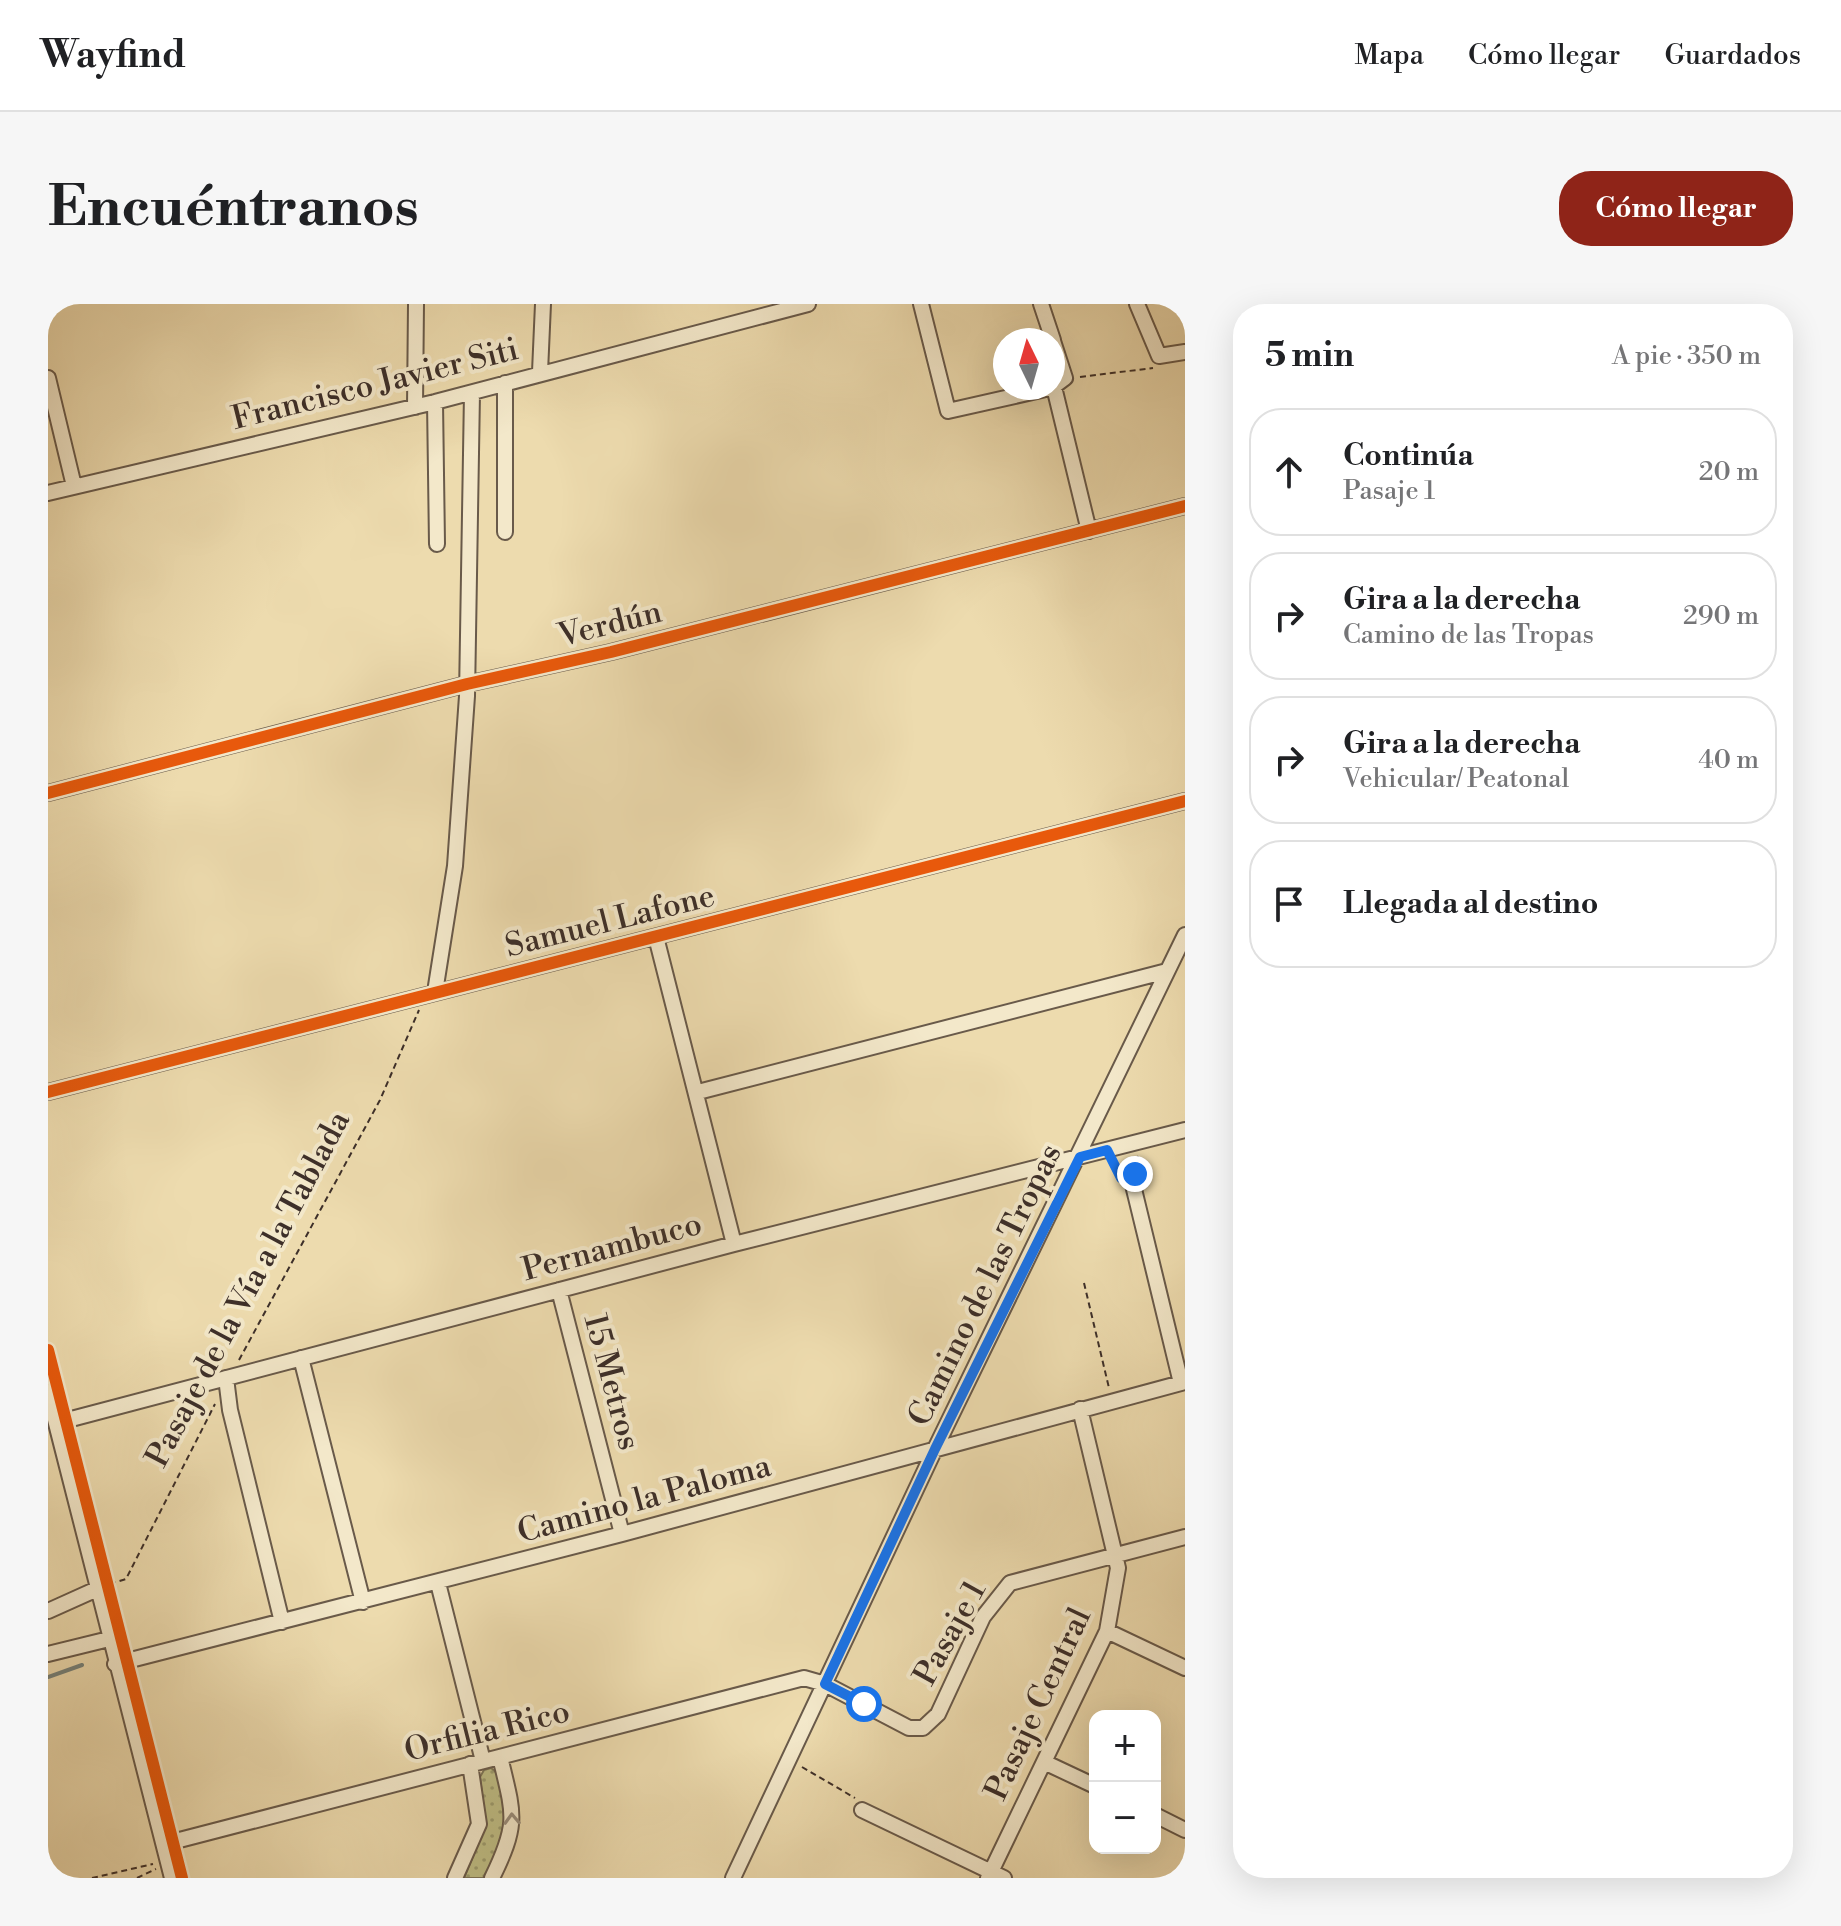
<!DOCTYPE html>
<html lang="es">
<meta charset="utf-8">
<style>
body{margin:0;font-family:"Libre Bodoni",serif;background:#f6f6f6;color:#202124}
.controls{position:absolute;right:24px;bottom:24px;display:grid;overflow:hidden;border-radius:16px;box-shadow:0 8px 32px #0002}
.controls button{width:72px;height:72px;display:grid;place-items:center;padding:0;border:0;border-bottom:2px solid #e0e0e0;background:#fff;color:#202124;font:40px sans-serif}
.compass{position:absolute;left:945px;top:24px;width:72px;height:72px;border-radius:50%;background:#fff;box-shadow:0 8px 32px #0002;rotate:355deg}
.stop{position:absolute;width:24px;height:24px;margin:-18px;border:6px solid #1a73e8;border-radius:50%;background:#fff}
.stop.end{background:#1a73e8;border-color:#fff;box-shadow:0 2px 8px #0008}
.list{margin:0;padding:0;list-style:none}
h2{display:flex;justify-content:space-between;align-items:center;height:104px;margin:0;padding:0 32px;font-size:34px}
h2 small{font-size:26px;font-weight:400;color:#757577}
.list li{display:grid;grid-template-columns:52px 1fr auto;gap:24px;align-items:center;box-sizing:border-box;height:128px;margin:0 16px 16px;padding:0 16px;border:2px solid #e0e0e0;border-radius:32px}
.list b{display:block;font-size:30px;white-space:nowrap}
.list p{margin:0;font-size:26px;white-space:nowrap;color:#757577}
.list em{font-size:26px;font-style:normal;color:#757577}
.icon{flex:none;width:44px;height:44px;fill:none;stroke:currentColor;stroke-width:2;stroke-linecap:round;stroke-linejoin:round}
.map{position:relative;flex:none;width:1137px;height:1574px;overflow:hidden;border-radius:32px}
header{display:flex;align-items:center;gap:48px;box-sizing:border-box;height:112px;padding:0 40px;background:#fff;border-bottom:2px solid #e0e0e0}
header strong{font-size:38px}
nav{display:flex;gap:44px;margin-inline-start:auto;font-size:28px}
.intro{display:flex;align-items:center;justify-content:space-between;box-sizing:border-box;height:192px;padding:0 48px}
h1{margin:0;font-size:56px}
.button{padding:20px 36px;border-radius:32px;background:#8f2418;color:#fff;font-size:28px;font-weight:700}
main{display:flex;gap:48px;padding:0 48px}
aside{flex:1;background:#fff;border-radius:32px;box-shadow:0 8px 32px #0002}
.map>svg:first-child{display:block}
</style>
<header>
<strong>Wayfind</strong>
<nav><a>Mapa</a><a>Cómo llegar</a><a>Guardados</a></nav>
</header>
<div class="intro"><h1>Encuéntranos</h1><a class="button">Cómo llegar</a></div>
<main>
<div class="map">
<svg width="1137" height="1574" viewBox="0 0 1137 1574">
<defs>
<pattern id="grass-dots" width="8" height="8" patternUnits="userSpaceOnUse" patternTransform="scale(2)"><rect width="8" height="8" fill="#bfbe85"/><path d="M2 2h.1M6 6h.1" fill="none" stroke="#9c9b6d" stroke-width="1.8" stroke-linecap="round"/></pattern>
</defs>
<rect width="100%" height="100%" fill="#eddbae"/>
<filter id="stains"><feTurbulence type="fractalNoise" baseFrequency=".0025" numOctaves="4"/><feColorMatrix values="0 0 0 0 .2 0 0 0 0 .09 0 0 0 0 .02 0 0 0 .5 -.17"/></filter>
<radialGradient id="worn" r=".72"><stop offset=".6" stop-color="#630" stop-opacity="0"/><stop offset="1" stop-color="#630" stop-opacity=".3"/></radialGradient>
<!-- grass -->
<path fill="url(#grass-dots)" stroke="#7e7657" stroke-width="2" d="M443,1464C452,1470 452,1477 454,1487C461,1525 453,1540 436,1574H416L438,1521L432,1473L436,1466Z"/>
<g fill="none" stroke-linecap="round" stroke-linejoin="round">
<!-- stream -->
<path stroke="#75827b" stroke-width="4" d="M0,1373L34,1361"/>
<defs>
<path id="minor" d="M873,0L900,107L1002,84
M993,0L1005,36
M1089,0L1111,52L1137,48
M1005,37L1017,74L1005,83
M492,68L495,0
M0,74L26,182
M457,79V228
M1006,83L1041,227
M387,98L389,240
M367,103L368,0
M0,189L387,98L760,0
M0,489L419,380L563,348L1137,202
M608,633L686,940
M387,688L407,562L419,392L424,89
M0,788L1137,497
M650,788L1119,667
M1084,877L1133,1079
M511,986L574,1230
M253,1054L315,1298
M178,1074L182,1106L234,1318
M0,1088L124,1574
M8,1119L686,940L1137,826
M390,1279L435,1457
M0,1307L49,1285
M1059,1327L1137,1364
M0,1350L61,1335
M67,1360L574,1230L1137,1078
M996,1458L1047,1482
M814,1506L956,1574
M1107,1511L1137,1526
M116,1540L756,1374L777,1380L861,1424H875L890,1410L935,1313L962,1279L1137,1233
M407,1574L431,1520L422,1460
M444,1574C471,1519 466,1511 452,1453
M685,1574L887,1145L1137,631
M940,1574L1059,1327L1070,1264L1032,1105"/>
</defs>
<!-- minor casing -->
<use href="#minor" stroke="#695a4a" stroke-width="18"/>
<!-- path -->
<path stroke="#3d2f29" stroke-width="2" stroke-dasharray="6 4" stroke-linecap="butt" d="M1032,73L1105,64
M1063,859L1070,870
M1088,864L1090,852
M1036,979L1061,1084
M191,1056L332,796L371,706
M62,1280L78,1275L167,1100
M754,1463L807,1494
M44,1574L105,1560
M89,1574L108,1565"/>
<!-- minor -->
<use href="#minor" stroke="#f3e8ca" stroke-width="14"/>
<defs>
<path id="cycleway" d="M0,489L419,380L563,348L1137,202
M0,788L1137,497
M0,1046L134,1574"/>
</defs>
<!-- cycleway casing -->
<use href="#cycleway" stroke="#f3e8ca" stroke-width="17"/>
<!-- cycleway -->
<use href="#cycleway" stroke="#e8590c" stroke-width="12"/>
</g>
<!-- one-way arrows -->
<defs><path id="oneway-chevron" d="M-2-3.5L2.5 0L-2 3.5" fill="none" stroke-width="1.6" stroke-linecap="round" stroke-linejoin="round" transform="scale(2)"/></defs>
<use stroke="#988c7a" href="#oneway-chevron" transform="translate(464 1515) rotate(-92)"/>
<g fill="none" stroke-linecap="round" stroke-linejoin="round">
<!-- route -->
<path stroke="#1a73e8" stroke-width="10" d="M816,1400L777,1380L887,1145L1032,853L1059,846L1073,874L1084,877L1087,870"/>
</g>
<g text-anchor="middle" dominant-baseline="central" stroke-width="8" stroke-linejoin="round" paint-order="stroke">
<!-- street labels -->
<g font-size="32" fill="#3d2f29" stroke="#f3e8ca">
<text transform="translate(327 80) rotate(-14)">Francisco Javier Siti</text>
<text transform="translate(562 320) rotate(-14)">Verdún</text>
<text transform="translate(562 617) rotate(-14)">Samuel Lafone</text>
<text transform="translate(564 943) rotate(-15)">Pernambuco</text>
<text transform="translate(937 981) rotate(-64)">Camino de las Tropas</text>
<text transform="translate(200 985) rotate(-62)">Pasaje de la Vía a la Tablada</text>
<text transform="translate(564 1078) rotate(75)">15 Metros</text>
<text transform="translate(596 1195) rotate(-15)">Camino la Paloma</text>
<text transform="translate(902 1329) rotate(-61)">Pasaje 1</text>
<text transform="translate(990 1400) rotate(-65)">Pasaje Central</text>
<text transform="translate(439 1427) rotate(-14)">Orfilia Rico</text>
</g>
</g>
<rect width="100%" height="100%" filter="url(#stains)"/>
<rect width="100%" height="100%" fill="url(#worn)"/>
</svg>
<div class="controls">
<button>+</button>
<button>−</button>
</div>
<svg class="compass" viewBox="-18 -18 36 36"><path d="M0-13l5 13h-10z" fill="#e53935"/><path d="M0 13l5-13h-10z" fill="#757577"/></svg>
<div class="stop" style="left:816px;top:1400px"></div>
<div class="stop end" style="left:1087px;top:870px"></div>
</div>
<aside>
<h2>5 min<small>A pie · 350 m</small></h2>
<ul class="list">
<li><svg class="icon" aria-label="ahead" viewBox="0 0 24 24"><path d="M12 20V5M6 11l6-6 6 6"/></svg><div><b>Continúa</b><p>Pasaje 1</p></div><em>20 m</em></li>
<li><svg class="icon" aria-label="right" viewBox="0 0 24 24"><path d="M7 20v-9h11M14 6l5 5-5 5"/></svg><div><b>Gira a la derecha</b><p>Camino de las Tropas</p></div><em>290 m</em></li>
<li><svg class="icon" aria-label="right" viewBox="0 0 24 24"><path d="M7 20v-9h11M14 6l5 5-5 5"/></svg><div><b>Gira a la derecha</b><p>Vehicular/ Peatonal</p></div><em>40 m</em></li>
<li><svg class="icon" aria-label="arrive" viewBox="0 0 24 24"><path d="M6 21V4h12l-3 4 3 4H6"/></svg><div><b>Llegada al destino</b></div></li>
</ul>
</aside>
</main>
